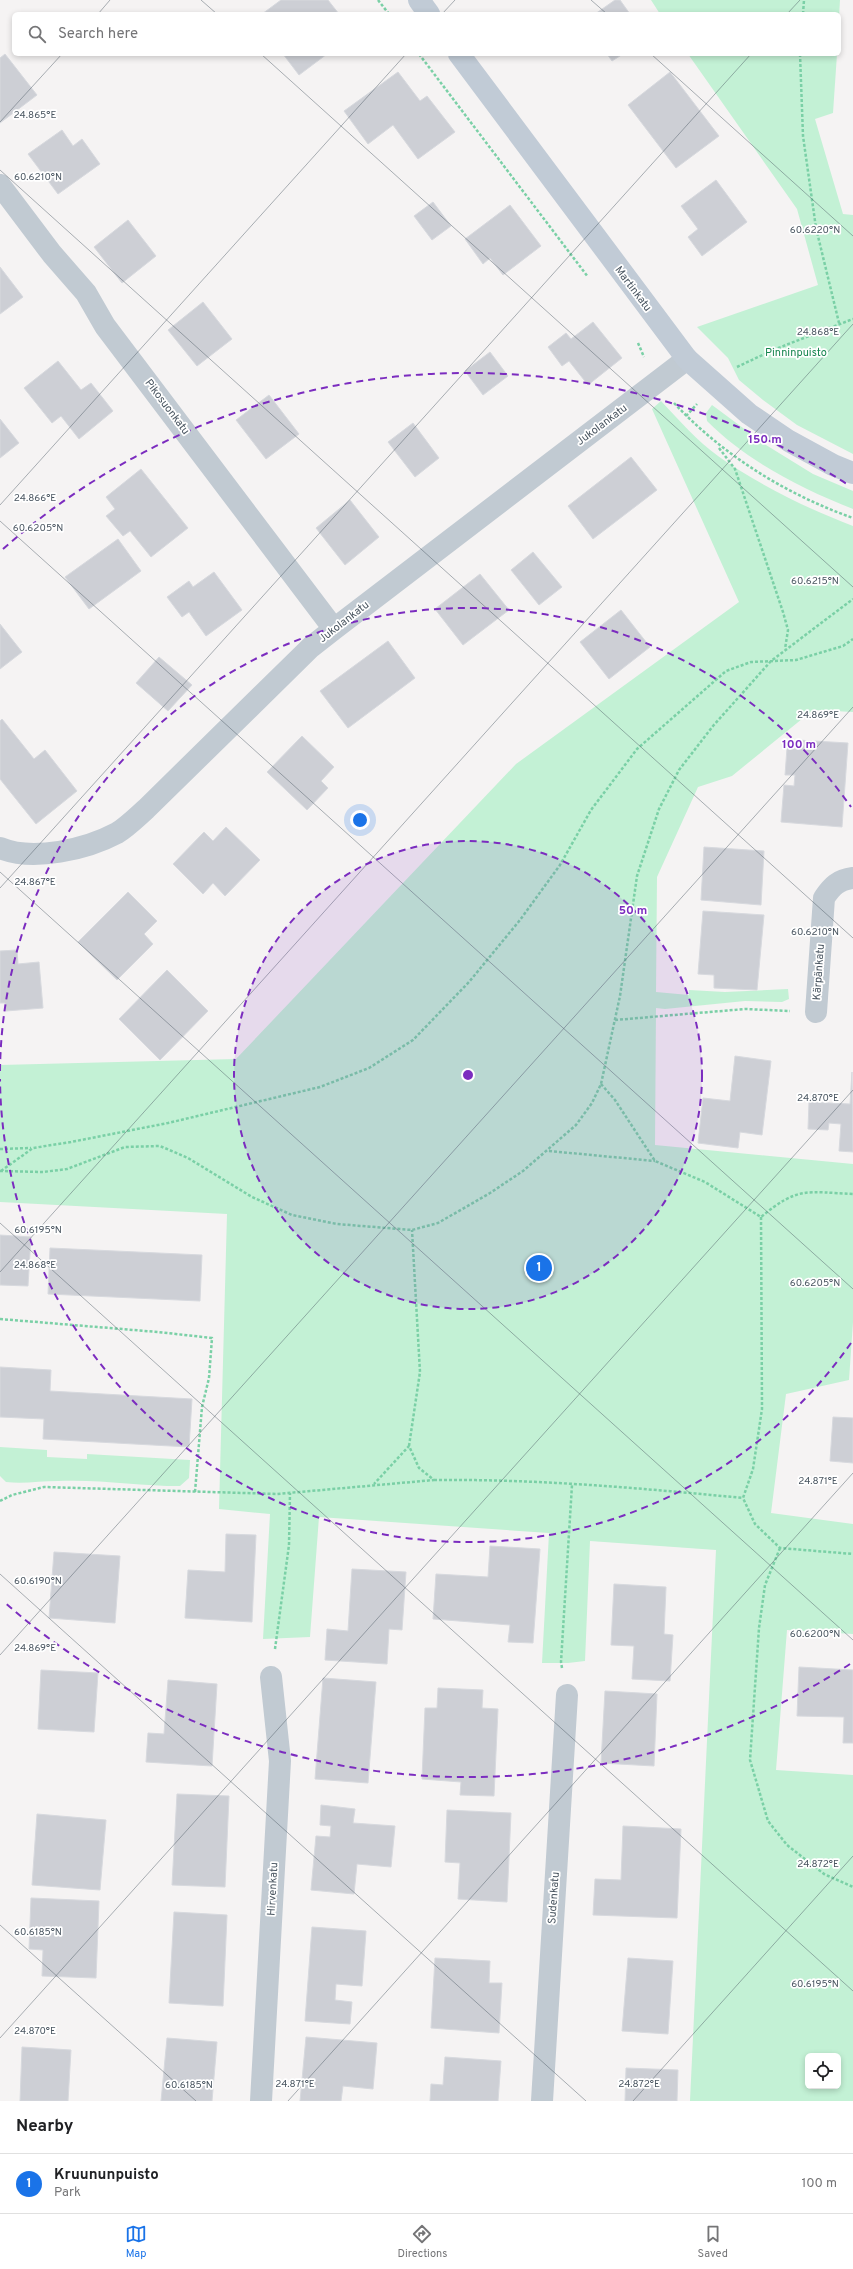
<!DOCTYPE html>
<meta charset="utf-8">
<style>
body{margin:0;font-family:Overpass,sans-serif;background:#f6f6f6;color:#202124}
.controls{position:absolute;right:12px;bottom:12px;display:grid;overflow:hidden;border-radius:6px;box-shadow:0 2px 6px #0003}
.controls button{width:36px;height:36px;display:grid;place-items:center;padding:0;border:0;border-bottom:1px solid #e0e0e0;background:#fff;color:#202124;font:20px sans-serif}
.you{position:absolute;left:360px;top:820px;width:14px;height:14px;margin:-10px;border:3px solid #fff;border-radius:50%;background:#1a73e8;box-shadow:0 0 0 6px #1a73e833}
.badge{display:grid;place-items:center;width:26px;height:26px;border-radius:50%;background:#1a73e8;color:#fff;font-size:13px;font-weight:700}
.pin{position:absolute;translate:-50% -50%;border:2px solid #fff;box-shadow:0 1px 4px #0006}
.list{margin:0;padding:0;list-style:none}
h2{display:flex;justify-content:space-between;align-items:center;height:52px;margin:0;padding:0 16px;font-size:17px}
h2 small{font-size:13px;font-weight:400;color:#757577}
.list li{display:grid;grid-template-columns:26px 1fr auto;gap:12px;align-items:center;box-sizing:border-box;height:60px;padding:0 16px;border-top:1px solid #e0e0e0}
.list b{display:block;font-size:15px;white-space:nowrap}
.list p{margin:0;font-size:13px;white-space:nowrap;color:#757577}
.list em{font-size:13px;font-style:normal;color:#757577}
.icon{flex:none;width:22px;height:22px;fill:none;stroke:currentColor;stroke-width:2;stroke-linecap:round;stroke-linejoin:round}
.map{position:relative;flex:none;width:853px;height:2101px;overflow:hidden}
.search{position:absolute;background:#fff;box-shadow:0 2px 6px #0003;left:12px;right:12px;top:12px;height:44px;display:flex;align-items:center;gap:10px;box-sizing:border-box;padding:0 14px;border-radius:6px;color:#757577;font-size:15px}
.sheet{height:112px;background:#fff}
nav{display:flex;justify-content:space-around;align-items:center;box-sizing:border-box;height:56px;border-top:1px solid #e0e0e0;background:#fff;font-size:11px;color:#757577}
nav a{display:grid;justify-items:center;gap:2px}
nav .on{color:#1a73e8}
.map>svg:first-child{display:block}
</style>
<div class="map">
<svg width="853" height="2101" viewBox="0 0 853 2101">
<rect width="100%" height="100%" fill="#f5f3f3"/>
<!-- green -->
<path fill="#c3f1d5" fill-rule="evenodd" d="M651,0H840L839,17V14H660Z
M688,54H837L833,113L815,119L843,214L853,215V454L797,425L763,400L739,380L728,358L697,327L818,285L797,209Z
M661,401C679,420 697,441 718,456C759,485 806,508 853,526V712L813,710L732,776L698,787L657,877L656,992L689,995V990L725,992L788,989L789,999L782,1002L745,1001L665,1009L656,1008L655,1145L853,1164V1322L849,1380L786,1394L771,1513L853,1524V1634L787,1630L776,1770L853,1775V2101H690L716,1550L590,1541L585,1661L568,1663H542L549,1533L319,1517L310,1637L263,1639L270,1514L219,1509L227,1214L0,1202V1065L236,1059L516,764L739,602L652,409ZM808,2056H838V2086H808Z
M712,405L766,445L813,474L853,491V509C800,488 747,461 707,421L706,413Z
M0,1447L47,1450V1457L87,1459V1454L190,1460L189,1478L180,1486C140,1486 98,1479 58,1481C40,1481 24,1484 6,1482L0,1476Z"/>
<!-- building -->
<path fill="#cdcfd5" stroke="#d7d9de" d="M281,0H328L339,14H262Z
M615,0H620L630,14H595Z
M5,54L37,95L0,123V58Z
M283,54H327L299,75Z
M607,54H623L612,61Z
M398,72L420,101L427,96L455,132L418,159L393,125L368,144L344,111Z
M670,72L719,136L676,168L628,105Z
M62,130L73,146L82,139L100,164L58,194L28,154Z
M716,180L747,222L702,256L688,237L698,229L681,206Z
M433,202L451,226L432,240L414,216Z
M510,205L541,246L503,275L490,258L483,264L465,239Z
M128,220L156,256L122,283L94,247Z
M0,267L23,297L0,314Z
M203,302L232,339L197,366L168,330Z
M593,322L622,358L588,385L569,361L562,366L548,347L566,333L571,339Z
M490,352L508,376L483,395L465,371Z
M58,361L81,390L91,383L113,411L79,439L61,416L52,423L24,388Z
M269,395L299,434L266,459L236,420Z
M0,419L19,443L0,458Z
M413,423L439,458L415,477L388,442Z
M631,457L657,490L593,539L568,506Z
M141,469L188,528L151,557L130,531L123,536L106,516L115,509L106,497Z
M350,500L379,537L345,565L316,528Z
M118,539L141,571L89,609L65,577Z
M533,552L562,587L539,605L511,570Z
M214,572L242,610L206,636L189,612L182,617L167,597L189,581L193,587Z
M480,574L509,610L463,645L435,609Z
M621,610L650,647L609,679L580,642Z
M0,624L22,652L0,669Z
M388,641L415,678L348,728L320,691Z
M159,657L192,685L168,711L136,683Z
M2,719L34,759L45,750L77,791L36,824L0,779V721Z
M302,736L334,767L321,781L328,788L307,810L267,772Z
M797,740L848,743L842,827L781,822L784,785L794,786L795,775H785L787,748L796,749Z
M226,827L260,860L225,896L213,883L203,894L173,864L204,832L213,841Z
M704,847L764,851L761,905L701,900Z
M128,892L157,921L144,934L153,944L117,980L78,942Z
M703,911L764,915L757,990L714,988V975L698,974Z
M17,950L18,964L39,962L43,1008L6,1011L5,1003H0V951Z
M167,970L208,1011L160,1060L119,1019Z
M735,1056L771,1061L762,1135L740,1132L738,1148L698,1143L703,1098L730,1101Z
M852,1072L853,1152L839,1151L841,1124L829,1123L828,1130L808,1129L809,1102L850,1104Z
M0,1235L31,1237L28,1286L0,1285Z
M50,1248L202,1255L200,1301L48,1294Z
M0,1367L51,1370L50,1391L192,1399L189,1447L43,1439L44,1419L0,1417Z
M833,1417L853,1418V1463L830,1461Z
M226,1534L256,1535L252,1622L185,1618L188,1570L225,1572Z
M490,1546L540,1549L533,1643L508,1642L510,1625L433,1619L436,1574L488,1577Z
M54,1552L120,1556L115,1623L49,1618Z
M352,1569L406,1572L402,1630L389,1629L387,1664L325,1660L327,1629L348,1631Z
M614,1584L666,1587L664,1634L673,1635L670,1681L632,1679L634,1646L611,1645Z
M799,1667L853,1670V1743H843L844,1717L797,1716Z
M41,1670L98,1673L94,1732L38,1729Z
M323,1678L376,1682L368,1783L315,1779Z
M168,1680L217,1684L212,1766L146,1762L148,1733L164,1734Z
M438,1688L483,1690L482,1708L498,1709L494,1796L460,1795L461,1782L422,1779L425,1708H437Z
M605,1691L657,1694L654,1766L601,1763Z
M177,1794L229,1796L225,1887L172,1885Z
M321,1805L355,1809L353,1823L395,1826L391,1867L357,1864L354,1894L311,1890L316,1836L330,1837L331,1826L320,1825Z
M447,1810L511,1813L507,1902L458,1899L460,1863L445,1862Z
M37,1814L106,1820L100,1890L32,1885Z
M623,1826L681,1829L677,1918L593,1915L595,1879L621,1880Z
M31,1898L99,1901L96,1978L42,1976L43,1950L29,1949Z
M174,1912L227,1915L223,2006L169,2003Z
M312,1927L366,1931L362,1986L336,1984L335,2000L352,2002L350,2024L305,2021Z
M435,1958L490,1961L489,1983H502L499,2033L431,2028Z
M628,1958L673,1961L668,2034L622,2031Z
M306,2037L377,2043L373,2089L343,2086L341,2101H300Z
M167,2038L217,2042L212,2101H161Z
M22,2047L71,2050L68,2101H20Z
M445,2057L501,2061L498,2101H430L431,2084L443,2085Z
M626,2068L678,2070L677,2101H625Z"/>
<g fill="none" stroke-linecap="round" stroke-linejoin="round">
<!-- path -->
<path stroke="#7ad0a6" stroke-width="2.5" stroke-dasharray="3 2" stroke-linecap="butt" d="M378,0L389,14
M803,14L804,0
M419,54L588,277
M800,54L803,136L816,228L839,323
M638,343L644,357
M737,367L773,350L853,319
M674,403C723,455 785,494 853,518
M686,416L697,404
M719,448L735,469L783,612L788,630L785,649
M615,1020L745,1009L790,1011
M601,1084L615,1100L655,1161L705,1182L761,1217C798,1186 807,1192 853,1194
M0,1149L31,1148
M549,1151L655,1161
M0,1171L43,1172L67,1169L125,1147L160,1146L188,1158L252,1197L292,1215L337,1224L412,1230L438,1223L490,1193L523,1171L576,1125L592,1103L601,1084L620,996L637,876L659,809L679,770L713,726L771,661L853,599
M1,1171L33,1148L71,1142L168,1123L320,1087L369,1068L413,1040L469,982L520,920L560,865L591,810L637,749L726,671L751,662L796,660L843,646L853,639
M761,1217L762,1409L753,1469L743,1498L755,1524L780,1548L853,1554
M0,1319L158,1332L212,1338L209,1378L202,1407L195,1492
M409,1446L420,1372L412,1230
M434,1480C537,1479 640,1488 743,1498
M0,1501L12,1495L44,1487L277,1494L434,1480L419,1468L409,1446L374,1484
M780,1548L765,1585L759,1628L750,1760L768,1821L787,1845L824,1874L853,1887
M275,1649L289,1545L290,1493
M562,1668L561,1662L572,1485"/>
<!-- street -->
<path stroke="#c1cad2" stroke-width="22" d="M0,185L52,254L86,293L105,326L334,629
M0,848C33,862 87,849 117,833C127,827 137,817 146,809L311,647L334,629L687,359
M816,1012L824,898C832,886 838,880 853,878
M261,2101L280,1761L271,1677
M542,2101L567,1695"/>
<!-- secondary -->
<path stroke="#c1cbd6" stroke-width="22" d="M419,0L429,14
M459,54L687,359L749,414L789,441L833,465L853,473"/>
</g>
<!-- ticks -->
<path fill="none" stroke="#4a5661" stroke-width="1" stroke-opacity="0.45" d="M201,0L217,14M591,0L607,14M98,14L110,0M442,14L455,0M787,14L800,0M261,54L853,587M651,54L853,236M0,122L62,54M0,170L853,938M0,505L406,54M0,521L853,1289M0,872L853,1640M0,888L751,54M0,1223L853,1991M0,1272L853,324M0,1574L586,2101M0,1655L853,707M0,1925L196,2101M0,2038L853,1090M288,2101L853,1473M633,2101L853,1856"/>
<!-- distance rings -->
<circle cx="468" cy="1075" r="234" fill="#7b2cbf" fill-opacity=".12"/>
<g fill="none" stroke="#7b2cbf" stroke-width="2" stroke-dasharray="7 5">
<circle cx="468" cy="1075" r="234"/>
<path d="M851 1343A468 468 0 0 1 0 1079M0 1071A468 468 0 0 1 851 807"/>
<path d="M850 1664A702 702 0 0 1 3 1601M3 549A702 702 0 0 1 850 486"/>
</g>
<g text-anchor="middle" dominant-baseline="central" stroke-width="3.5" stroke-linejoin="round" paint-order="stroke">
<!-- street labels -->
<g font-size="11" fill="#4a5661" stroke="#fff">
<text transform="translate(633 289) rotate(53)">Martinkatu</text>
<text transform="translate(167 407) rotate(53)">Pikosuonkatu</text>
<text transform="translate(602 425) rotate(-37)">Jukolankatu</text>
<text transform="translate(344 622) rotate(-38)">Jukolankatu</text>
<text transform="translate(819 972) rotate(-86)">Kärpänkatu</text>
<text transform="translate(273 1889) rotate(-87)">Hirvenkatu</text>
<text transform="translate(554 1898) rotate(-86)">Sudenkatu</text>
</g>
<!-- park labels -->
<g font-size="11" fill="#17864f" stroke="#fff">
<text x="796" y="353">Pinninpuisto</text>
</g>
</g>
<g font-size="10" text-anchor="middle" fill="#4a5661" stroke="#fff" stroke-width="3.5" stroke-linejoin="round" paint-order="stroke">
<text x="35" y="118">24.865°E</text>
<text x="38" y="180">60.6210°N</text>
<text x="815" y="233">60.6220°N</text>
<text x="818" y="335">24.868°E</text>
<text x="35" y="501">24.866°E</text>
<text x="38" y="531">60.6205°N</text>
<text x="815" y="584">60.6215°N</text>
<text x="818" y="718">24.869°E</text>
<text x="35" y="885">24.867°E</text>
<text x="815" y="935">60.6210°N</text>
<text x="818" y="1101">24.870°E</text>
<text x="38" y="1233">60.6195°N</text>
<text x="35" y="1268">24.868°E</text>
<text x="815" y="1286">60.6205°N</text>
<text x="818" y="1484">24.871°E</text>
<text x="38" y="1584">60.6190°N</text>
<text x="815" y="1637">60.6200°N</text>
<text x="35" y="1651">24.869°E</text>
<text x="818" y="1867">24.872°E</text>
<text x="38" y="1935">60.6185°N</text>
<text x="815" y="1987">60.6195°N</text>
<text x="35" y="2034">24.870°E</text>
<text x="295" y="2087">24.871°E</text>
<text x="639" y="2087">24.872°E</text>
<text x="189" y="2088">60.6185°N</text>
</g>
<circle cx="468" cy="1075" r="6" fill="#7b2cbf" stroke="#fff" stroke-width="2"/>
<g font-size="12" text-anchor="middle" font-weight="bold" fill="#7b2cbf" stroke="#fff" stroke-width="3.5" stroke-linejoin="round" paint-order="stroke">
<text x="765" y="443">150 m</text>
<text x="799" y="748">100 m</text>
<text x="633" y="914">50 m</text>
</g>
</svg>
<div class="controls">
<button><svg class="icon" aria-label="locate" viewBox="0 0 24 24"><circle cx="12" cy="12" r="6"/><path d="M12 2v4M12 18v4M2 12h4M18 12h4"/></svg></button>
</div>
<div class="you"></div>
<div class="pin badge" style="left:539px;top:1268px">1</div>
<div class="search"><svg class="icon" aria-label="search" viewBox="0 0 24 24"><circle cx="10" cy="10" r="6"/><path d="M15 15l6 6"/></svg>Search here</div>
</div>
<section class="sheet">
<h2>Nearby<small></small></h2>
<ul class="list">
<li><span class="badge">1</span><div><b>Kruununpuisto</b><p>Park</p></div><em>100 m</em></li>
</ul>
</section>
<nav>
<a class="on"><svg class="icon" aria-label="map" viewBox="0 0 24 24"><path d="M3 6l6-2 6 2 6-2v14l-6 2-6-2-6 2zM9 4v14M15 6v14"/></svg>Map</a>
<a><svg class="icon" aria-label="directions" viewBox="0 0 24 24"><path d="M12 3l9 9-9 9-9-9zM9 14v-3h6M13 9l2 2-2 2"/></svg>Directions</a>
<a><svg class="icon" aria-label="saved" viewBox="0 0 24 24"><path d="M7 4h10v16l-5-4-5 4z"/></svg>Saved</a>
</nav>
